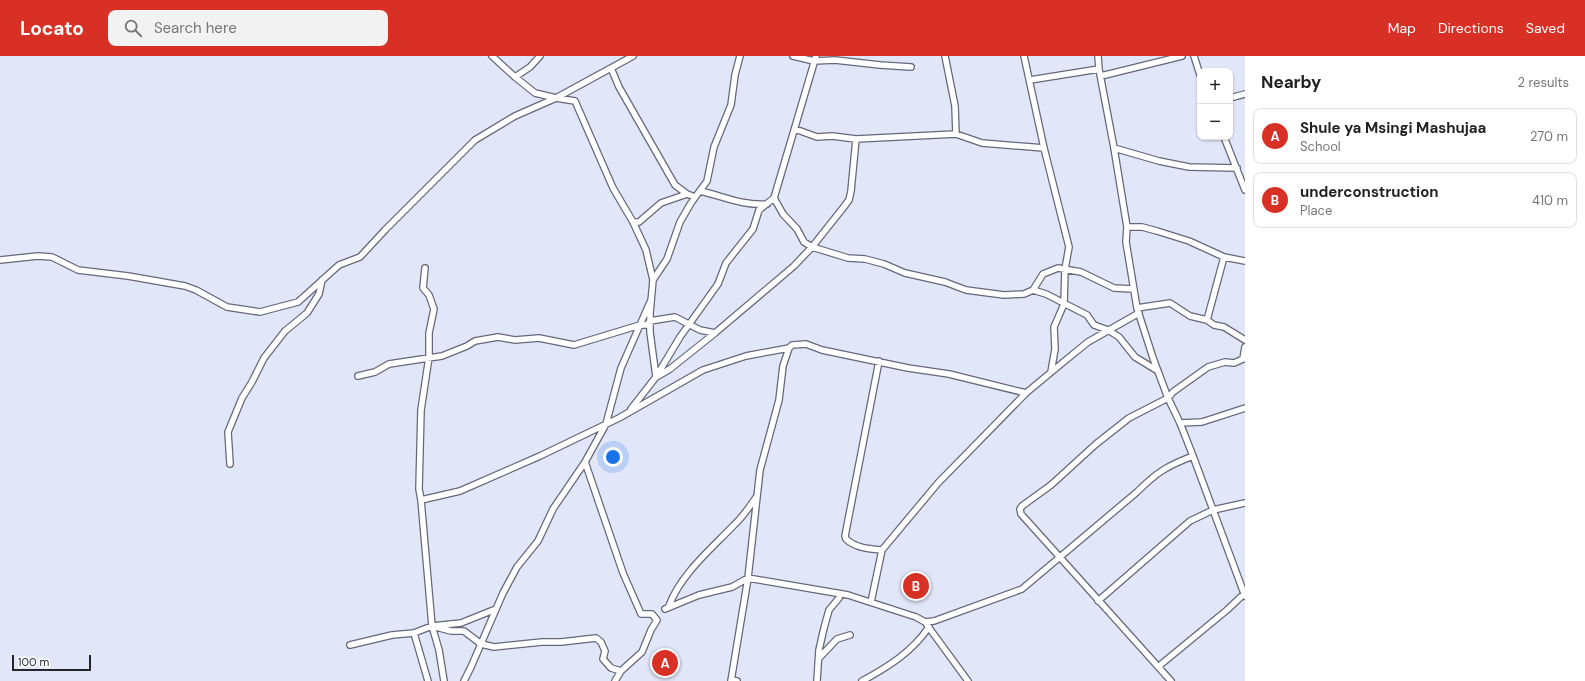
<!DOCTYPE html>
<meta charset="utf-8">
<style>
body{margin:0;font-family:"DM Sans",sans-serif;background:#f2f2f2;color:#222}
.controls{position:absolute;right:12px;top:12px;display:grid;overflow:hidden;border-radius:8px;box-shadow:0 1px 3px #0004}
.controls button{width:36px;height:36px;display:grid;place-items:center;padding:0;border:0;border-bottom:1px solid #e0e0e0;background:#fff;color:#222;font:20px sans-serif}
.scale{position:absolute;left:12px;bottom:10px;width:79px;box-sizing:border-box;padding-left:4px;border:2px solid #24262c;border-top:0;font-size:11px;line-height:14px;white-space:nowrap;color:#24262c;-webkit-text-stroke:3px #fff;paint-order:stroke}
.you{position:absolute;left:613px;top:401px;width:14px;height:14px;margin:-10px;border:3px solid #fff;border-radius:50%;background:#1a73e8;box-shadow:0 0 0 6px #1a73e833}
.badge{display:grid;place-items:center;width:26px;height:26px;border-radius:50%;background:#d93025;color:#fff;font-size:13px;font-weight:700}
.pin{position:absolute;translate:-50% -50%;border:2px solid #fff;box-shadow:0 1px 4px #0006}
.list{margin:0;padding:0;list-style:none}
h2{display:flex;justify-content:space-between;align-items:center;height:52px;margin:0;padding:0 16px;font-size:17px}
h2 small{font-size:13px;font-weight:400;color:#767676}
.list li{display:grid;grid-template-columns:26px 1fr auto;gap:12px;align-items:center;box-sizing:border-box;height:56px;margin:0 8px 8px;padding:0 8px;border:1px solid #e0e0e0;border-radius:8px}
.list b{display:block;font-size:15px;white-space:nowrap}
.list p{margin:0;font-size:13px;white-space:nowrap;color:#767676}
.list em{font-size:13px;font-style:normal;color:#767676}
.icon{flex:none;width:22px;height:22px;fill:none;stroke:currentColor;stroke-width:2;stroke-linecap:round;stroke-linejoin:round}
.map{position:relative;flex:none;width:1245px;height:625px;overflow:hidden}
header{display:flex;align-items:center;gap:24px;box-sizing:border-box;height:56px;padding:0 20px;background:#d93025;color:#fff}
header strong{font-size:19px}
nav{display:flex;gap:22px;margin-inline-start:auto;font-size:14px}
.search{width:280px;height:36px;background:#f2f2f2;display:flex;align-items:center;gap:10px;box-sizing:border-box;padding:0 14px;border-radius:8px;color:#767676;font-size:15px}
main{display:flex}
aside{flex:1;background:#fff}
.map>svg:first-child{display:block}
</style>
<header>
<strong>Locato</strong>
<div class="search"><svg class="icon" aria-label="search" viewBox="0 0 24 24"><circle cx="10" cy="10" r="6"/><path d="M15 15l6 6"/></svg>Search here</div>
<nav><a>Map</a><a>Directions</a><a>Saved</a></nav>
</header>
<main>
<div class="map">
<svg width="1245" height="625" viewBox="0 0 1245 625">
<rect width="100%" height="100%" fill="#e1e6f9"/>
<g fill="none" stroke-linecap="round" stroke-linejoin="round">
<defs>
<path id="minor" d="M492,0L515,21L535,37L556,42L633,0
M793,0L814,5L835,4L880,9L911,11
M945,0L955,50L956,78
M1024,0L1044,92L1069,191L1065,213L1064,248L1054,271L1055,293L1051,316
M1098,0L1099,13L1114,92L1127,171L1126,186L1137,252L1153,302L1168,342L1180,367L1193,400L1245,540
M1194,0L1200,19
M611,12L619,31L675,129L687,138L695,141
M1101,20L1182,0
M515,21L530,11L540,0
M1030,24L1099,13
M1230,42L1245,38
M795,73L817,81L832,80L856,83L956,78L982,87L1044,92
M1224,81L1245,134
M1114,92L1159,105L1189,111L1237,112
M700,135C723,140 743,150 767,148
M774,142L783,158L797,173L804,186L812,191L848,202L865,203L884,208L905,217L945,226L966,234L1004,239L1024,238L1033,234L1043,218L1058,212L1081,216L1114,232L1133,233
M633,166H639L661,147L687,138
M1127,171H1142L1157,175L1189,185L1224,201L1245,205
M0,204L38,200L52,201L78,214L128,220L185,230L196,234L227,251L260,256L298,246L339,209L360,201L385,174L475,84L515,60L556,42L575,45L613,132L633,166L646,194L653,224L650,257V276L656,321
M653,224L667,203L680,166L691,147L707,125L714,91L731,49L735,19L740,0
M1033,234L1046,238L1087,259L1094,269L1108,274L1119,281L1135,301L1158,315
M1137,252L1170,247L1190,260L1207,264L1214,269L1224,271L1245,284
M1207,264L1224,201
M879,305L845,480L846,483C855,492 870,493 882,494
M358,320L375,316L389,308L442,300L467,290L475,285L498,281L515,284L539,282L574,289L640,269H647L650,265L675,261L700,274L715,277L794,210L812,191L843,152L849,144L851,135L856,83
M658,320L670,313L715,277
M631,353L656,321L680,281L718,228L726,207L753,173L759,154L774,142L816,0
M1180,367L1202,366L1245,352
M585,406L623,517L641,558H652L657,564L651,574L642,596L621,615L615,625
M230,408L228,376L242,342L252,326L264,302L285,275L307,257L319,238L322,224
M421,444L419,433L421,354L429,301V277L434,253L429,239L423,232L425,212
M1098,545L1190,465L1213,454L1245,447
M871,546L882,494L938,427L1026,337L1061,308L1088,286L1139,257
M669,550C680,519 711,493 734,469C743,461 750,450 757,440
M665,553L699,539L732,531L748,522L848,539L916,561L925,566L934,565L1022,533L1137,436C1157,416 1167,410 1193,400
M927,569L968,625
M432,570L451,575H464L481,588L494,591L542,586H561L596,582L601,586L605,595L603,603L611,612L621,615
M414,577L428,625
M350,589L392,579L414,577L432,570L461,567L496,553
M819,602L837,583L850,579
M1159,610L1227,554L1244,538
M731,624L737,625
M444,625L439,594L432,570L421,444L460,435L540,400L619,362L703,314L746,300L789,292
M464,625L471,611L503,537L517,511L538,485L553,453L585,406L606,368L621,312L651,244
M731,625L748,522L760,414L779,344L783,310L789,292L792,289L806,288L822,294L908,312L949,318L1026,337
M817,625L819,594L824,572L829,554L839,542
M862,625C888,611 912,596 929,571
M1171,625L1021,458L1020,453L1022,450L1051,429L1096,388L1129,362L1168,342L1173,336L1208,311L1225,306L1234,307L1243,303L1245,291"/>
</defs>
<!-- minor casing -->
<use href="#minor" stroke="#646878" stroke-width="8"/>
<!-- minor -->
<use href="#minor" stroke="#fff" stroke-width="5.5"/>
</g>
</svg>
<div class="controls">
<button>+</button>
<button>−</button>
</div>
<div class="scale">100 m</div>
<div class="you"></div>
<div class="pin badge" style="left:665px;top:607px">A</div>
<div class="pin badge" style="left:916px;top:530px">B</div>
</div>
<aside>
<h2>Nearby<small>2 results</small></h2>
<ul class="list">
<li><span class="badge">A</span><div><b>Shule ya Msingi Mashujaa</b><p>School</p></div><em>270 m</em></li>
<li><span class="badge">B</span><div><b>underconstruction</b><p>Place</p></div><em>410 m</em></li>
</ul>
</aside>
</main>
